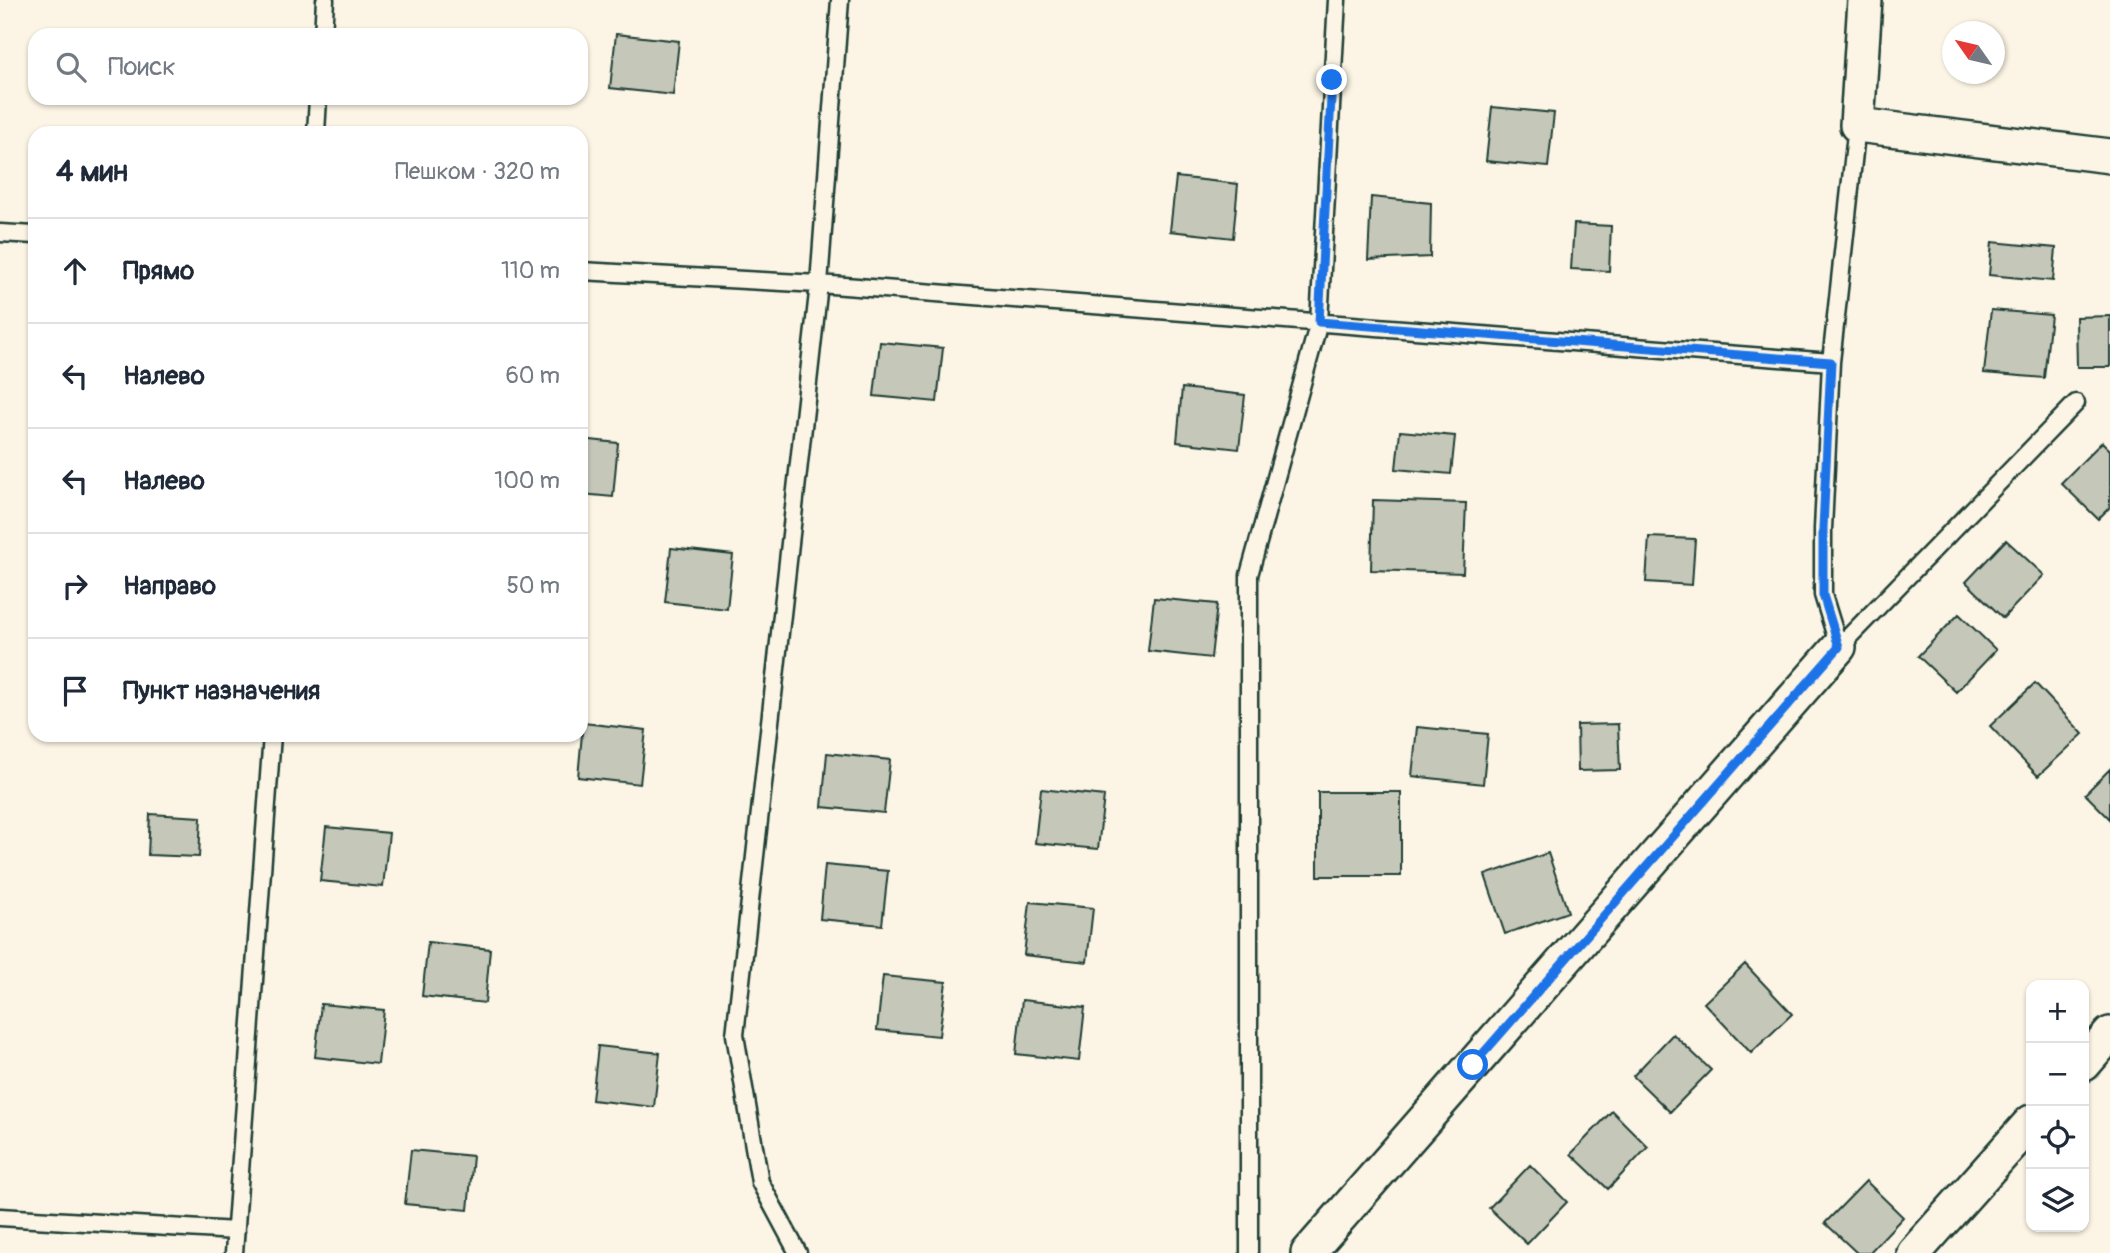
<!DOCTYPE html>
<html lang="ru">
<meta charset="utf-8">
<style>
body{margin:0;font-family:Pangolin,sans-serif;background:#f2f2f3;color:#1f2937}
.controls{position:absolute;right:21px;bottom:21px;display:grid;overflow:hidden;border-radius:14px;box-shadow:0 2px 5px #0004}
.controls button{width:63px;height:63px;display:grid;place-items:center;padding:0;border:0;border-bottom:2px solid #e0e1e3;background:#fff;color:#1f2937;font:35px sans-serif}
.compass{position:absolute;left:1942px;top:21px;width:63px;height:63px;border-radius:50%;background:#fff;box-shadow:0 2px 5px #0004;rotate:304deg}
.stop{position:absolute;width:21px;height:21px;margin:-16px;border:5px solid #1a73e8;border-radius:50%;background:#fff}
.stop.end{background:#1a73e8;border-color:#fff;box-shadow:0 2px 7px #0008}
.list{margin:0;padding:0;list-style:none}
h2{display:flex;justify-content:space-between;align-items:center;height:91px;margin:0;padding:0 28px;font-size:30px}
h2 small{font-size:23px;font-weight:400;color:#747a83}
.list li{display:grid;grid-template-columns:46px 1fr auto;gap:21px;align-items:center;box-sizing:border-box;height:105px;padding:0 28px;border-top:2px solid #e0e1e3}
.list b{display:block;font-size:26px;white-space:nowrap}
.list em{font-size:23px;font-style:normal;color:#747a83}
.icon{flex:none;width:38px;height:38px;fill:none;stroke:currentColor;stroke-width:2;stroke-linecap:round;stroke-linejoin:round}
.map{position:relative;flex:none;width:2110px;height:1253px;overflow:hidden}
.search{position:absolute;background:#fff;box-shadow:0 2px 5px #0004;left:28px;top:28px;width:560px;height:77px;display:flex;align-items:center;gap:18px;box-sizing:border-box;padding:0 24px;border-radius:21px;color:#747a83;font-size:26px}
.panel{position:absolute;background:#fff;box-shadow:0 2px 5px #0004;left:28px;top:126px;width:560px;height:616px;border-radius:21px}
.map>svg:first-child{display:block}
</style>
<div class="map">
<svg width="2110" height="1253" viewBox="0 0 2110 1253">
<rect width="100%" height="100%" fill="#fcf5e5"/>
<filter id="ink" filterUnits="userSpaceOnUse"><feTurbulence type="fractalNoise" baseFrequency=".0143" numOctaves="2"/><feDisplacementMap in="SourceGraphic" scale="14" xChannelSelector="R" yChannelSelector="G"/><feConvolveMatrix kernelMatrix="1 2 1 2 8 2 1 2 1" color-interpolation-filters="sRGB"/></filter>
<g filter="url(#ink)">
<!-- building -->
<path fill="#c5c7b9" stroke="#1f3d34" stroke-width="2" d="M616,34L679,41L673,95L610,88Z
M1492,107L1554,113L1548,167L1486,161Z
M1176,177L1238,184L1233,238L1170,231Z
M1371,197L1431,203L1430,257L1368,260Z
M1574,224L1611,226L1609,271L1571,269Z
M1992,242L2056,248L2053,281L1989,275Z
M1991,310L2051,315L2044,378L1984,373Z
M2110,316V367H2077L2076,317Z
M880,342L943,348L937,402L874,396Z
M1182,388L1245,395L1239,449L1177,442Z
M1400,431L1455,436L1451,474L1396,469Z
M581,439L618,443L613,497L581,494Z
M2102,442L2110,450V507L2098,519L2061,483Z
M1373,500L1466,503L1463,573L1371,570Z
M1649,537L1695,539L1692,585L1646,582Z
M2006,540L2044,575L2003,618L1966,582Z
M671,548L733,555L727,609L665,602Z
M1154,598L1217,604L1211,658L1148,651Z
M1959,614L1996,650L1956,692L1918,656Z
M2035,683L2083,734L2038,776L1990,726Z
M583,723L646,730L640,784L578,777Z
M1618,724L1620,770L1578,771L1577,725Z
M1417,727L1488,734L1483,784L1412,776Z
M827,753L890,760L884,813L822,807Z
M2110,769V819L2085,794Z
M1041,789L1104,796L1098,849L1035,843Z
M1318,792H1401V876H1318Z
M150,814L201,817L199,857L148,855Z
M326,827L389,833L383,887L320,881Z
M1548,853L1568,912L1505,934L1485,875Z
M825,865L888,871L882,925L820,919Z
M1030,902L1093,908L1087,962L1024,955Z
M428,942L490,949L485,1003L422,996Z
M1745,964L1792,1014L1751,1053L1704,1003Z
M883,976L946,982L939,1036L877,1030Z
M1022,1000L1085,1007L1079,1061L1016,1054Z
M321,1004L384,1010L378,1064L315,1057Z
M1673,1034L1711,1070L1670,1112L1633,1076Z
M598,1046L660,1053L654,1107L592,1100Z
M1612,1111L1648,1147L1608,1189L1571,1154Z
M411,1150L473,1156L468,1210L405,1204Z
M1530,1165L1567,1202L1527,1244L1489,1208Z
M1866,1181L1903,1217L1869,1253H1857L1825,1223Z"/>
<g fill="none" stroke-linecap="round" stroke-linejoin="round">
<defs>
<path id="lane" d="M323,35L325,0
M1857,125L1831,362L1823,529V595L1839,647L2076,403
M316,133L318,98
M0,233L35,235
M581,271L819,284L1831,362
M0,1217L236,1231
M234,1253L272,735
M798,1253L760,1182L735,1035L819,284L840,0
M1249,1253V575L1319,322L1337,0"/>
<path id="street" d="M1865,0L1857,125L2110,156
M2084,1064L2110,1034
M1308,1253L1839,647
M1914,1253L2031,1122"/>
</defs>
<!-- lane casing -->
<use href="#lane" stroke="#1f3d34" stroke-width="21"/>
<!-- street casing -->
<use href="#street" stroke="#1f3d34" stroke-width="38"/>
<!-- lane -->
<use href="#lane" stroke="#fcf5e5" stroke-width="16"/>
<!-- street -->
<use href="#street" stroke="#fcf5e5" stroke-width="33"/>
</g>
</g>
<g fill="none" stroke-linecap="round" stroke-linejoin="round" filter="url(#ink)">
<!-- route -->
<path stroke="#1a73e8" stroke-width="9" d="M1332,80L1319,322L1831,362L1823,528V595L1839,647L1473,1065"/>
</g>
</svg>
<div class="controls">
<button>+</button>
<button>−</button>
<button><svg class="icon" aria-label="locate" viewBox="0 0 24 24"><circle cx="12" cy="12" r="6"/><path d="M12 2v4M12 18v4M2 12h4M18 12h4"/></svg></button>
<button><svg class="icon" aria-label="layers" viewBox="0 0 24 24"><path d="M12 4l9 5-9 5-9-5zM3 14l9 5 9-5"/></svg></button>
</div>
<svg class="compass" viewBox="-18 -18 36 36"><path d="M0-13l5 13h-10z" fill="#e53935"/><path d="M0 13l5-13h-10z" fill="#747a83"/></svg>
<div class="stop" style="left:1473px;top:1065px"></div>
<div class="stop end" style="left:1332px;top:80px"></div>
<div class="search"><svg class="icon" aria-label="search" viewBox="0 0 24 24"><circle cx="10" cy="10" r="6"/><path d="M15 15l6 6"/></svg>Поиск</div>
<section class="panel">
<h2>4 мин<small>Пешком · 320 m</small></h2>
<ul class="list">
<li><svg class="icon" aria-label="ahead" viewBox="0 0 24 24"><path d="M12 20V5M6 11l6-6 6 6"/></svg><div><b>Прямо</b></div><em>110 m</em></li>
<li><svg class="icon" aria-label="left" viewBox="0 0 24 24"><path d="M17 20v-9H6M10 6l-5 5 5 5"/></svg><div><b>Налево</b></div><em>60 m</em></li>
<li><svg class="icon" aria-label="left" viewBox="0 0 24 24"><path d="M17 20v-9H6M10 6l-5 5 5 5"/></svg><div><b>Налево</b></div><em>100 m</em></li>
<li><svg class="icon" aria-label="right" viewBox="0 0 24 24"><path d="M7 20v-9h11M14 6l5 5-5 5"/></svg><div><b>Направо</b></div><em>50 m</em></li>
<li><svg class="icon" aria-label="arrive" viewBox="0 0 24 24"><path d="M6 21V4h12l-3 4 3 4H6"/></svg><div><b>Пункт назначения</b></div></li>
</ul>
</section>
</div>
